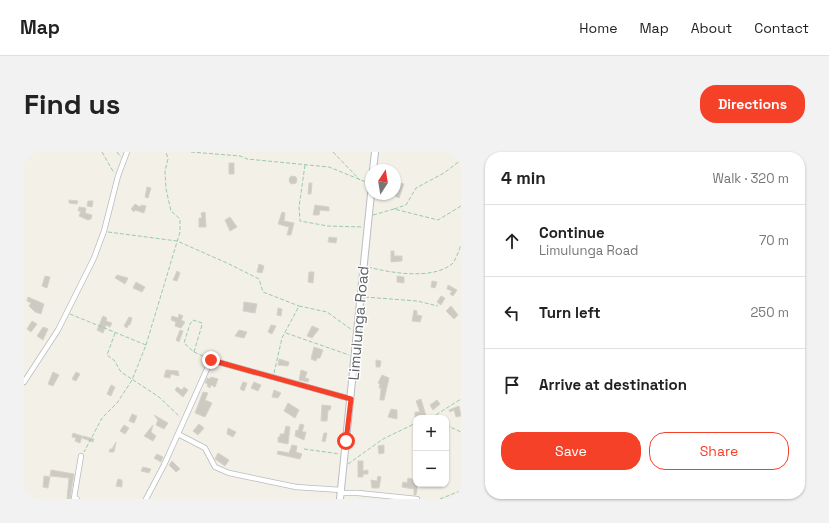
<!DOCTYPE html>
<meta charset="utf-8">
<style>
body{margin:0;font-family:"Space Grotesk",sans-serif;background:#f2f2f2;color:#222}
.controls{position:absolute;right:12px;bottom:12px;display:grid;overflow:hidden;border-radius:8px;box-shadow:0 1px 3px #0004}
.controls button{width:36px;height:36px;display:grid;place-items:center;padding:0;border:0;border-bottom:1px solid #e0e0e0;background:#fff;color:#222;font:20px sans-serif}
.compass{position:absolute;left:341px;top:12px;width:36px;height:36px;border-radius:50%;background:#fff;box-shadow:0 1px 3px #0004;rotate:12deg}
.stop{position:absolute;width:12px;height:12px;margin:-9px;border:3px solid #f64129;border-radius:50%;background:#fff}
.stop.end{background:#f64129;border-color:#fff;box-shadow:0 1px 4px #0008}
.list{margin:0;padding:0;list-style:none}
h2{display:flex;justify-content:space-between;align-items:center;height:52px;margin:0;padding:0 16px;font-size:17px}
h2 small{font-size:13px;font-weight:400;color:#767676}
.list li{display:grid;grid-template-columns:26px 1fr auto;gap:12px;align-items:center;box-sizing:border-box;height:72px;padding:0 16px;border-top:1px solid #e0e0e0}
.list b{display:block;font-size:15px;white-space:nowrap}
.list p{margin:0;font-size:13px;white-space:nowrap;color:#767676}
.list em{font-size:13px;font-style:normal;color:#767676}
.actions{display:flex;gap:8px;padding:12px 16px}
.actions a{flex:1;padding:9px 0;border:1px solid #f64129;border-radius:16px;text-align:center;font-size:14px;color:#f64129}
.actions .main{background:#f64129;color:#fff}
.icon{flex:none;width:22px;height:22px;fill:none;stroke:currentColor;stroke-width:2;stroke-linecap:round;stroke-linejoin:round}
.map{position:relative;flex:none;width:437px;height:347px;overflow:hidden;border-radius:16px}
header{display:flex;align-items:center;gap:24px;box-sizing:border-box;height:56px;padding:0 20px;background:#fff;border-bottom:1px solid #e0e0e0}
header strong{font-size:19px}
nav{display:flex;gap:22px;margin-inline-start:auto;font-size:14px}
.intro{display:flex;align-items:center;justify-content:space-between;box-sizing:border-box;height:96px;padding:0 24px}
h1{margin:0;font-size:28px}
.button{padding:10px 18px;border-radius:16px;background:#f64129;color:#fff;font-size:14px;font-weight:700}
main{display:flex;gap:24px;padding:0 24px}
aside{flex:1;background:#fff;border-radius:16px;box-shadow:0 1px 3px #0004}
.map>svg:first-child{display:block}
</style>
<header>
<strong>Map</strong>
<nav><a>Home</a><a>Map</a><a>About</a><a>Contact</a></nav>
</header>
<div class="intro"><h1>Find us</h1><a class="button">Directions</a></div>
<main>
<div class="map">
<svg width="437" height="347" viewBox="0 0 437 347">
<rect width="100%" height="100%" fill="#f2f0e7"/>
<!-- building -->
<path fill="#cdcac4" stroke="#d7d2c5" d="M205,11H210V22H205Z
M265 28a4 4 0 1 1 8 0a4 4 0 1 1-8 0Z
M373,30L380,32L375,46L371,44V31Z
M285,31H288L287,42H284Z
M123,35L127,36L124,46L121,45Z
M45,48L54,49L53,52L45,51Z
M64,49H69L68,55L63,54Z
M111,52L116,55L117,53L122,54L120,61L111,58L110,60L107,57Z
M291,53L305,55V59L296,58L295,63H289Z
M55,55L62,56L61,61L68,63L67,67L64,68L55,64L57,59H54Z
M181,60L182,75H175V66H178L177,61Z
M258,60L261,61L260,69L270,71L267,83H263L265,75L254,72Z
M206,65L213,75L206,79L201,68Z
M305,85L313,86L312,91L304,90Z
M367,99H370V104H378V109L367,110Z
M235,112L240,114L238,121L233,120Z
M153,119L156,121L153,129L149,128Z
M285,120H290L289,131L284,130Z
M93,123L104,126L101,132L91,126Z
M21,124L26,125L23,136L18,134Z
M373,124L380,125V131L373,130Z
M408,129L413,130L411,136L407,135Z
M112,130L121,135L118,140L109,136Z
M424,133L433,138L429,144L426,142L428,139L423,137Z
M417,144L421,146L417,153L413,150Z
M4,145L20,152L17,162L11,160L5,154L7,151L3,149Z
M220,150L233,152L231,161L219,159Z
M427,154L434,163L430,167L422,159Z
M254,156L258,157L257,164L253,163Z
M390,158L393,159V163L398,164L396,170L388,169Z
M155,162L159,164L157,168L161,170L157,176L151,174L152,170L147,168L148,164L154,166Z
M79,164L83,166L82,169L88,171L86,175L82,173L79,181L73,178Z
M105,165L108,166L106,173L105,172L103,176L100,174Z
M8,169L13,172L7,180L3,177Z
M247,173L252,174L248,182L244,180Z
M288,174L295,177L288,186L283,184Z
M19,175L24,177L19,188L13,184Z
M156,178L159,179L155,190L152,188Z
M215,178L223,180L220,186L211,184Z
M290,195L299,198L296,206H293L292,209L287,207Z
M255,207L265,210L264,214L254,213Z
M352,208L357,209L356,215H352Z
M142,218L154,219L155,224L147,222L146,226L140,225Z
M277,218L283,220L281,226L285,227L284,230L275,228Z
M29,220L35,223L29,234L24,232Z
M52,220L56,222L52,229L48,227Z
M358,223L365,226L360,248H356L357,236H355L356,232L354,231Z
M187,225L194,227L191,235L187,233L186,236L183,234L184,232L181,231L183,226L186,227Z
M219,230L223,231L220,239L216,237Z
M230,230L237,233L234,239L227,236Z
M87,233L91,235L87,244L83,242Z
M153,235L158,238L160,235L164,238L159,245L151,238Z
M250,238L257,241L254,246L248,245Z
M179,240L184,241L181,248L188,251L181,265L171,261Z
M397,247L402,264L391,266V260H396L392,249Z
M413,248L416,252L409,258L406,253Z
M264,251L275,258L271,266L260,259Z
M298,253L307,254L306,258H304L303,269H297Z
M435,254L437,264L432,265L430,258L426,260L425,258Z
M367,257L373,258V267L364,265Z
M108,262L113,264L110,271L105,269Z
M130,263L144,271L140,277L132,273L134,268Z
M175,272L180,276L174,283L169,279Z
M276,272L280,273L278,280H282L280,288L271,284L272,278L274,279Z
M100,273L105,276L101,282L96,279Z
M129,273L127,280L132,284L129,289L120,284Z
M262,274L266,275L264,292L254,290V285H256V282H260Z
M204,276L212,280L209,285L203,282Z
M49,281L58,284L56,291L51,289L52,286L48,285Z
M300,281H303L301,290L298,289Z
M59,284L70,287L69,290L58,286Z
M92,290L90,300H85L86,297H88Z
M268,293L273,294L272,300L278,302L276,307L253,302L254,299L265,301Z
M360,293V301L355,302L354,294Z
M194,301L205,308L201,314L191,307Z
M133,302L139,305L137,310L130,306Z
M148,309L156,317L152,320L145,313Z
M334,309H339V319L344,318V322H339V325H334Z
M119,315L127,317L125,321L117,319Z
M27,318L50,322L46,347H43L45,326L26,324Z
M20,324L26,325L24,336L19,335Z
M354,324L357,325L355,336H348L347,328L353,329Z
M384,326L392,328V332H394L392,343H390V337L378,335L379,330L383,331Z
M94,327L98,328V335L92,334Z"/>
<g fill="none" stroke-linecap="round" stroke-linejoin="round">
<defs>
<path id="minor" d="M0,230L34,178L70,106L80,79L94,24L103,0
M154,282L181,296L191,315L205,321L272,335L317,338
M317,341H334L393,347
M53,347L50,346L57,304
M122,347L140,313L187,208L327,247"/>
<path id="secondary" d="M349,18L351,0
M316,347L347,42"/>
</defs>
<!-- minor casing -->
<use href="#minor" stroke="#b9bcc1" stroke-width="6"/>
<!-- secondary casing -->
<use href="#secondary" stroke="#babdc3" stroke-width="8"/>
<!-- path -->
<path stroke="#9ac9aa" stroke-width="1" stroke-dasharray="4 2" stroke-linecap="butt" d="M78,0L90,21
M93,0L97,5
M167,0L216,4L223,7L305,15L347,32
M309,0L336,28
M281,13L275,55L276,69L304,74L339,75
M370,57L382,53L392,36L420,21L437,8
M349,63L370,57L414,68L437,54
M84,80L153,89L203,111L235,127L239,140L275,154
M344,115C367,121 408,128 428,112C432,108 435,98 437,93
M341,145L393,149L414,154
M46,162L122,193L108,228L93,251L78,266L60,300
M91,181L83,203L90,208L97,220L135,245L156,265
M262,181L325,203
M122,193L156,80V67L147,59L142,37L141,19L144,7L142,0
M170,200L178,173V171L169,168L166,172L160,191L170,200L183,206
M250,221L258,186L275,154L303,160L328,178
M407,266L437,247
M422,273L437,280
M280,297L316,302
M324,312L359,287L392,271
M416,347L436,339"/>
<!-- minor -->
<use href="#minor" stroke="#fff" stroke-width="4.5"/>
<!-- secondary -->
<use href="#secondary" stroke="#fff" stroke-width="6"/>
</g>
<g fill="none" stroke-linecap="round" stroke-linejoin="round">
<!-- route -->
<path stroke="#f64129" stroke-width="5" d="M187,208L327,247L322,289"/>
</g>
<g text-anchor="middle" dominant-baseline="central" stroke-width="3" stroke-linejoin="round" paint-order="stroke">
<!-- street labels -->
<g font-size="15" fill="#5e6268" stroke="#fff">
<text transform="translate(334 171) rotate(-85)">Limulunga Road</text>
</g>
</g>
</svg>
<div class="controls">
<button>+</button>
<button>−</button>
</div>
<svg class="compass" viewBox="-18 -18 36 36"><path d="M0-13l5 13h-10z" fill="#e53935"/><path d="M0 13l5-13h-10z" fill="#767676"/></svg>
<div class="stop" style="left:322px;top:289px"></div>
<div class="stop end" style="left:187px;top:208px"></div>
</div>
<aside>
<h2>4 min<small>Walk · 320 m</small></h2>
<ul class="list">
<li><svg class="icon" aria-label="ahead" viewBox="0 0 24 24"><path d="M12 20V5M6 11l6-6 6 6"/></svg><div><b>Continue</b><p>Limulunga Road</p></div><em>70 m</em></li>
<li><svg class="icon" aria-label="left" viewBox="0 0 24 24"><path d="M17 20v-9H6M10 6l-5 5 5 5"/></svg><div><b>Turn left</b></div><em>250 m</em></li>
<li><svg class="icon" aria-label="arrive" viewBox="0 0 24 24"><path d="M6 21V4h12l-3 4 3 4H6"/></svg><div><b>Arrive at destination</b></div></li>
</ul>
<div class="actions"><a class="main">Save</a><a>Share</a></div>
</aside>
</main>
